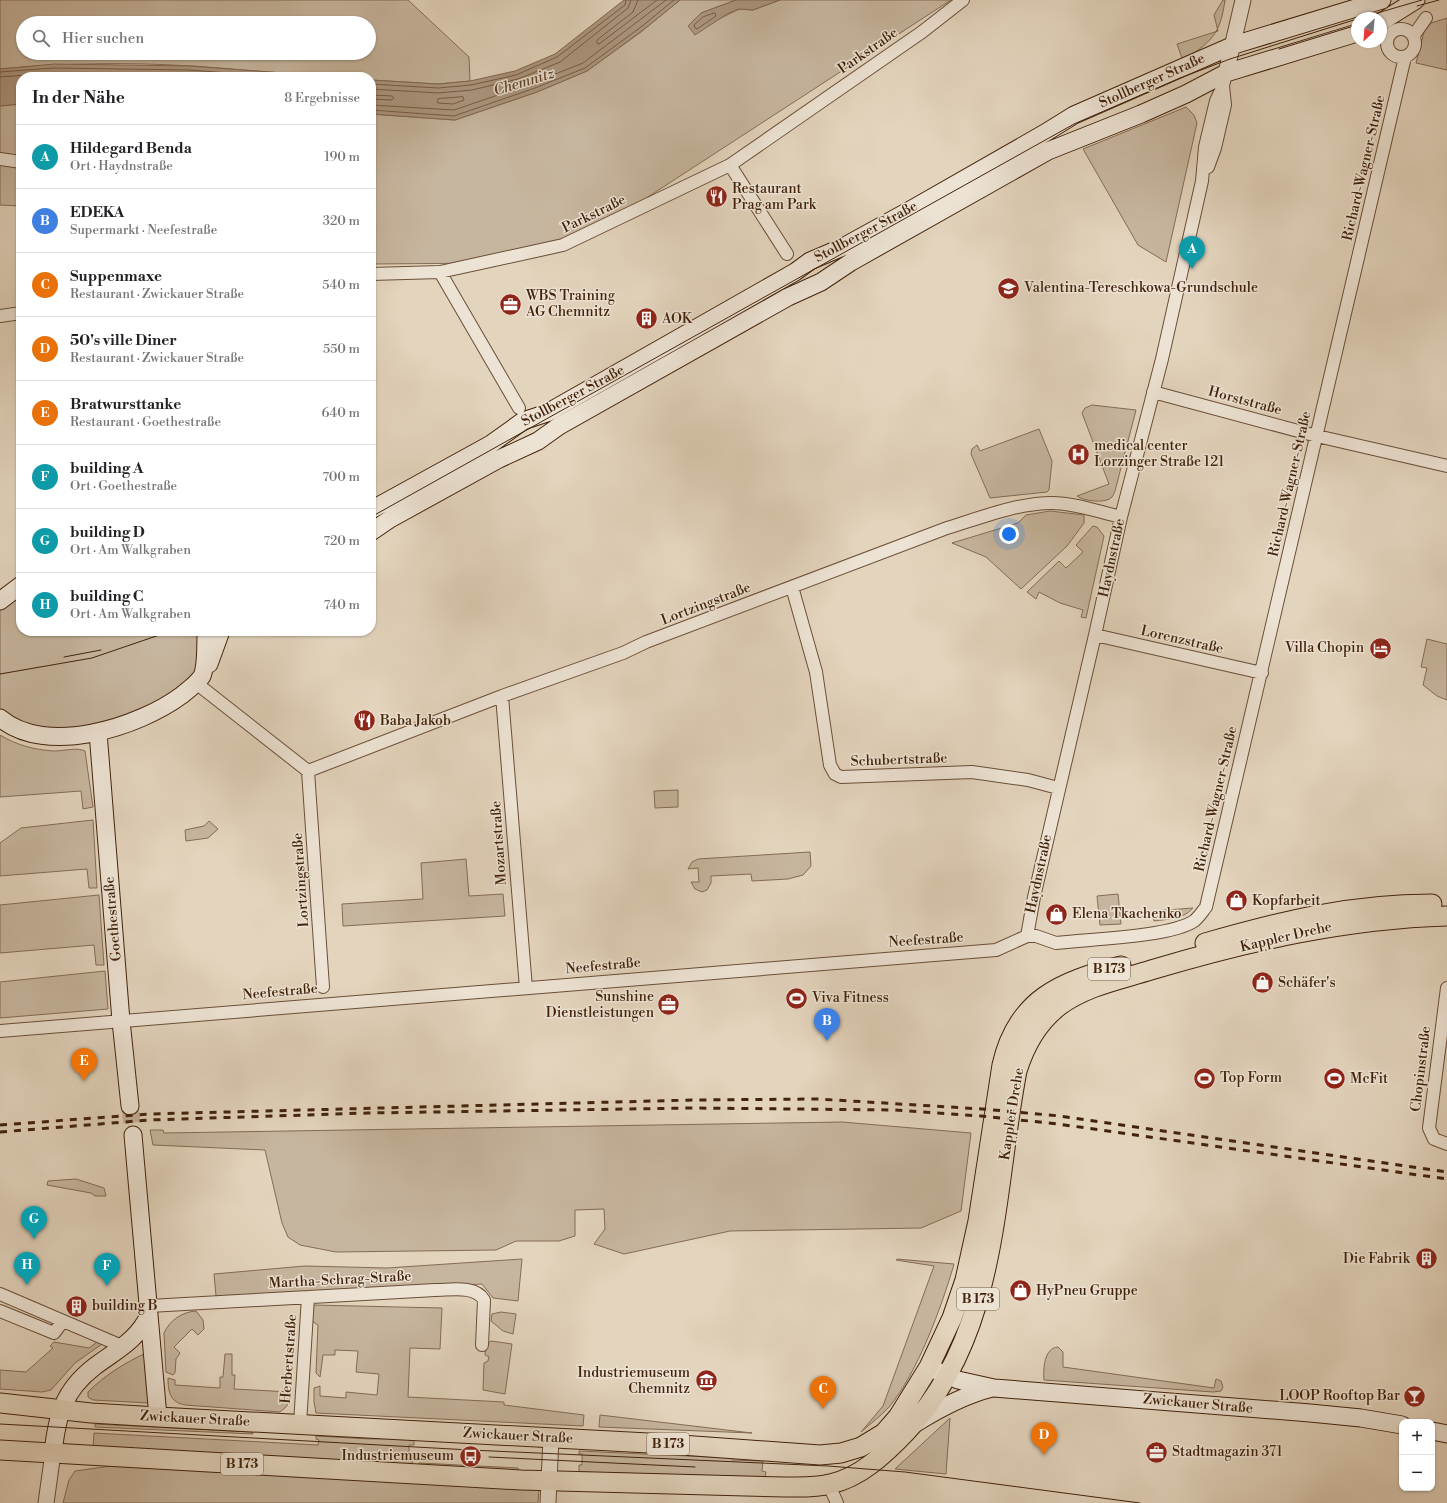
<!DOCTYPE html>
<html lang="de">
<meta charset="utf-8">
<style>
body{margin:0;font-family:"Libre Bodoni",serif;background:#f6f6f6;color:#202124}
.controls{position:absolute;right:12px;bottom:12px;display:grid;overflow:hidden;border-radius:8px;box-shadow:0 1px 3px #0004}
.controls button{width:36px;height:36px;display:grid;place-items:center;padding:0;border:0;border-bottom:1px solid #e0e0e0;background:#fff;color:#202124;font:20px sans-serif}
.compass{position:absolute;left:1351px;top:12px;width:36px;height:36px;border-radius:50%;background:#fff;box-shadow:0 1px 3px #0004;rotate:206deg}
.you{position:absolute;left:1009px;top:534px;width:14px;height:14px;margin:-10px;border:3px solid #fff;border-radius:50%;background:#1a73e8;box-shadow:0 0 0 6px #1a73e833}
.badge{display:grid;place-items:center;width:26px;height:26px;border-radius:50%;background:#0f766e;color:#fff;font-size:13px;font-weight:700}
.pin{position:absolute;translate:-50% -33px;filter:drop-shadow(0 1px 2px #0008)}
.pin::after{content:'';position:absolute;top:21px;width:14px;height:12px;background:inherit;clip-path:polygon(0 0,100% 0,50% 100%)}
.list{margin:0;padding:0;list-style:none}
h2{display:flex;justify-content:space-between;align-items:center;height:52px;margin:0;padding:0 16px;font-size:17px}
h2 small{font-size:13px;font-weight:400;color:#757577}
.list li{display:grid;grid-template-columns:26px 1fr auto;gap:12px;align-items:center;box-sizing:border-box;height:64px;padding:0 16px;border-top:1px solid #e0e0e0}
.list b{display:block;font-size:15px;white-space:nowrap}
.list p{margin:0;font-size:13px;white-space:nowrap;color:#757577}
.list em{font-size:13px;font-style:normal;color:#757577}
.icon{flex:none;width:22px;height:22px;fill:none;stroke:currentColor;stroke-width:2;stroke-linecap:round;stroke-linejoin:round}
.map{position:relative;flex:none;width:1447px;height:1503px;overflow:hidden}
.search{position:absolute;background:#fff;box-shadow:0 1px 3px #0004;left:16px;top:16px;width:360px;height:44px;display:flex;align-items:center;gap:10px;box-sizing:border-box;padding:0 14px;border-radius:22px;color:#757577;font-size:15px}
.panel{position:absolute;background:#fff;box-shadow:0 1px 3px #0004;left:16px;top:72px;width:360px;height:564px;border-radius:16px}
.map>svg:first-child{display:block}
</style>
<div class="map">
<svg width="1447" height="1503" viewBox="0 0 1447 1503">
<rect width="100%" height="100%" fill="#e3d4bd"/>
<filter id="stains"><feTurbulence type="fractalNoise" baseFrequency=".005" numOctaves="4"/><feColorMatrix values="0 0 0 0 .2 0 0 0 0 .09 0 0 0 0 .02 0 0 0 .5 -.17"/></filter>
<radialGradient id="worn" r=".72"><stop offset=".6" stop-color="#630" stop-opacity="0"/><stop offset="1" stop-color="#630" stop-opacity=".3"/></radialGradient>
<!-- green -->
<path fill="#c7b69f" stroke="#846c54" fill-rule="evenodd" d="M0,0H408L469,57L470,81L438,84L371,80V77C311,77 251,70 192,66C128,62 63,63 0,69ZM23,23H369V53H23Z
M680,0H736L701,13L717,20L739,9L753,10L780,0H951L577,243L498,263L371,264V114L455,120L537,92L587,71L641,32Z
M1223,0H1225C1220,36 1211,41 1183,61L1177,44L1218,31L1214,15Z
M1447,18V70L1416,63L1424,32L1431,23Z
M21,104V206L0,205V106Z
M1186,107L1194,115L1197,123L1166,262L1138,245L1083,149Z
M1092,405L1136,410L1115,491C1114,493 1113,496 1112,497C1106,504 1083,501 1077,496L1109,484L1082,413L1085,408Z
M1039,429L1052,461L1049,490L1047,492L990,498L971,454L972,449L977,445L980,451Z
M1050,511L1084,515V523L1067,546L1021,589L986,557L952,543L1018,523L1026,515Z
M1093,526L1097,527L1104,536L1086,618L1081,617L1083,610L1060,603L1039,592L1036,599L1027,592L1059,561L1066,568L1083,552L1076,545Z
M21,585V631H206L203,675L174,701L69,736L0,718V601Z
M1427,639L1447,644V700L1437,696L1423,685L1427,668L1421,667Z
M0,735C16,745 35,750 54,751C64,751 77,747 85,751L93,807L83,809L81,791L0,797Z
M678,790V807L655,808L654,791Z
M93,820L97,888H89L87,869L0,876V843L21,828Z
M209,821L218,829L208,838L186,841L185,830L204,826Z
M810,852L811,866L803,875L788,879L752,881L751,874L711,876V883L707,890L702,892L695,889L691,882H699L698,868L688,869L692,862L698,859Z
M466,859L469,896L503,894L505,916L343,926L342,904L423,899L421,863Z
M1118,894L1121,924L1100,925L1097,896Z
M99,895L104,965H96L94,945L0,953V905Z
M1193,908C1184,919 1168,919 1154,921L1153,911Z
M105,971L108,1009L0,1018V982Z
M842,1122L971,1133L961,1211L921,1228L730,1231L624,1254L594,1244L605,1229L604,1209L575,1210V1236L559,1241H516L496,1250L336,1252L300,1245L288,1237L282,1223L265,1150L153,1145L150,1130H163L164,1133Z
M76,1179L104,1188L106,1196H95L91,1193L47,1185L48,1181Z
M522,1259L518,1301L493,1298L482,1284L216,1296L214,1274L305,1266L387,1268Z
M897,1259L954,1264C942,1306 917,1374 889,1407C881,1416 870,1424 861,1432L883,1406L934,1266L896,1260Z
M313,1305L442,1308L440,1349L410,1348L408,1397L504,1402V1405L584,1415L583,1426L316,1413L314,1402V1388L320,1386V1396L346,1398V1392L377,1395L379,1374L356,1372L358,1351L335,1350V1355H323L320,1377L316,1373L318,1325L312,1321Z
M196,1311L203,1320L204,1329L198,1335L192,1329L174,1347L180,1353L176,1359L175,1373L173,1375L166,1372L164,1333C170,1320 182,1312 196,1311Z
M501,1312L516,1314L513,1334L503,1331L491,1321L492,1314Z
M491,1341L512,1344L505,1394L483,1390L484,1363L488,1361L489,1357L485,1355L486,1345Z
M54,1342L89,1348L97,1342L102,1344L75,1363L51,1390L42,1392L0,1389V1370L26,1372L53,1348L50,1346Z
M1058,1347L1063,1352V1367L1214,1388L1216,1379L1221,1381L1223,1387L1221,1391L1213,1392L1044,1380C1043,1369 1044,1348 1058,1347Z
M148,1352L149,1403L93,1400L88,1397V1392C105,1375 126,1362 148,1352Z
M225,1354H232V1375H235L234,1389L291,1392C291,1402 288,1406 280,1412L185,1405C170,1402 168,1392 168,1378L175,1380V1385L220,1388V1377H223Z
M600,1415L752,1433L599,1427Z
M950,1418L946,1474L895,1469Z
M95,1424L252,1432L253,1434L95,1427Z
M94,1433L318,1445L319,1440L316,1439V1436L371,1439L414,1438V1445H409V1456H413L412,1465L93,1446Z
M579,1451L731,1458L732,1460L763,1461L762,1471L766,1472L765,1477L579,1472V1465H582V1454H579Z
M419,1463L518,1468V1472L419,1466Z
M111,1466L539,1489L538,1503H63L69,1480L75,1471Z"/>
<!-- water -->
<path fill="#ac9780" stroke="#816851" d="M624,0H680L643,30L587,71L537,92L455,120L371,114V80L438,84L470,81L515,71L555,54Z
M736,0H780L753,10L739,9L727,14L695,35L688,26L701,13Z
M54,64L190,66L336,77H21V104L0,106V69Z"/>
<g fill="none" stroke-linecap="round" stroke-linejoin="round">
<!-- shore -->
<path stroke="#765c45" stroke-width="1" d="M638,0L633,12L597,40V43L599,44L657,0
M715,13L716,16L697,29L695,28L694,25L703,17Z
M0,72L54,68L189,70L281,77
M0,77L55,73L213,77
M371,84L438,88L471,85L516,75L557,57L625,5L626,0
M371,89L438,93L472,90L518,79L560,62L628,8L631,0
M371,95L392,96L394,98L392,100L371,99
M463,97L464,100L453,104L438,103L437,102L438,99Z
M371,105L454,110L533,83L583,63L666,0
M371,110L454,116L535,88L585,68L641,27L674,0"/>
<!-- secondary-tunnel -->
<path stroke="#c3b099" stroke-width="17" stroke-dasharray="17 8" stroke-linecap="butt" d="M130,1106L133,1135"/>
<defs>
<path id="minor" d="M1387 43a14 14 0 1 1 28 0a14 14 0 1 1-28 0Z
M1414,35L1426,18
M0,159L21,162
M730,165L787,254
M1208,167L1215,148L1225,105L1223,86
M440,272L519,408
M371,274L440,272L563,245L730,165L922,32L963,0
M0,316L21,313
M1153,392L1317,436L1447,466
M792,587L816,672L830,765L835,774L841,777L972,772L1028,780L1058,788
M1095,635L1262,673
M196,683L308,771L323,987
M502,696L526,988
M308,771L502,696L623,653L646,642L947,528C980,518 1017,503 1052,503C1075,503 1099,512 1121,517
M1027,936L1034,897L1095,635L1121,517L1162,359L1202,181L1205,147L1216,101L1223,86L1226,73
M1447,988L1429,1128L1434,1139L1447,1144
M0,1031L996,950L1027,936H1036L1056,943L1067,942C1096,939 1172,936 1194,921C1199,917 1202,912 1206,907L1405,57
M0,1294L124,1347
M149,1306L435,1290C451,1290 475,1285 484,1300L482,1345
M0,1311L54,1333L63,1321
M300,1424L308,1297
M829,1485L837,1503"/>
<path id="tertiary" d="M1226,73L1243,0
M46,1503L53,1453
M548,1503L551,1438"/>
<path id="secondary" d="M1381,22L1416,0
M371,510L491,444L523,421L547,413L795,272L810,261L843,247L912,209L1045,133L1074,115L1234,45L1382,0
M371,532L390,519L499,459L538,441L559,426L788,297L821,282L851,262L1048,151L1141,114L1186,94L1226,73L1357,33
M0,601L21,585
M209,664L221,631
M0,718C46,757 139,727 182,695C189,689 197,684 202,676C206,668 206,641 206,631
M98,732L121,1021L130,1106
M149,1315L158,1417
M935,1370L958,1380L994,1388L1310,1413L1361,1418L1402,1425
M916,1423C940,1408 964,1395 992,1388
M1432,1431L1447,1434
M53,1453C57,1416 63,1391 94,1367C115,1351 137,1341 149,1315L133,1135"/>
<path id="primary" d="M1205,943C1282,921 1350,904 1432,904
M0,1403L91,1413L158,1417L667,1444L820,1455L841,1453L861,1447L884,1433L898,1417L929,1367L952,1318L965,1280L978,1221L1002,1065C1017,999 1061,981 1121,966
M0,1450L521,1480L785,1487C800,1487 815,1488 830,1484C860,1478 886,1453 906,1432C999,1334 993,1196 1017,1071C1025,1045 1037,1023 1059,1006C1086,986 1119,980 1151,970C1248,941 1346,919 1447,916"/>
</defs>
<!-- minor casing -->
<use href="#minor" stroke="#6a4e37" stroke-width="14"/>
<!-- tertiary casing -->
<use href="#tertiary" stroke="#6a4e37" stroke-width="17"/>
<!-- secondary casing -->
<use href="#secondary" stroke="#41220a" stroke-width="19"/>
<!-- primary casing -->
<use href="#primary" stroke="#41220a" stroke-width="21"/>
<!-- minor -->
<use href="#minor" stroke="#ede3d4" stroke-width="12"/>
<!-- tertiary -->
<use href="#tertiary" stroke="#ede3d4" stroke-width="15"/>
<!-- secondary -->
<use href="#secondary" stroke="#ede3d4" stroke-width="17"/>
<!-- primary -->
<use href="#primary" stroke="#e3d4bd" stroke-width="19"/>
<!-- tram -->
<path stroke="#41220a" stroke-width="1" d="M1417,6L1439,0
M1360,18L1422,0
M1279,49L1357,25
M371,517L1074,124L1180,78L1230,59L1357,19
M64,657L101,650
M0,674L92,658L171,631
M0,1424L470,1450L828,1466L905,1472L1140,1503
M489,1457L695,1467"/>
<!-- rail -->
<path stroke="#41220a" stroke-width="3" stroke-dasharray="7 7" stroke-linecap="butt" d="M0,1125L149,1114L693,1100L818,1099L982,1109L1060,1116L1447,1172
M0,1132L149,1120L368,1113L693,1108L894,1110L981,1116L1058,1124L1447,1179"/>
</g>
<!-- icons -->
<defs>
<symbol id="restaurant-disc" viewBox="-11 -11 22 22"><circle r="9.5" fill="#8f2418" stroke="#ede3d4"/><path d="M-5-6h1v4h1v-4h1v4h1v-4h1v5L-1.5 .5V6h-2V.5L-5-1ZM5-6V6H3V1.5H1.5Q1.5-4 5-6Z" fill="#fff"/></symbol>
<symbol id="school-disc" viewBox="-11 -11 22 22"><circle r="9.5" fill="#8f2418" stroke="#ede3d4"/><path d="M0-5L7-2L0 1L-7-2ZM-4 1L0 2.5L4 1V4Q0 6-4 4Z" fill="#fff"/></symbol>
<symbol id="office-disc" viewBox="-11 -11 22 22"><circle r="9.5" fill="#8f2418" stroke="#ede3d4"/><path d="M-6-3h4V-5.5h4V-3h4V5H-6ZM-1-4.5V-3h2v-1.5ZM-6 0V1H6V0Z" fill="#fff"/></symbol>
<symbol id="building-disc" viewBox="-11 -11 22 22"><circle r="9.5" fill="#8f2418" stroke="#ede3d4"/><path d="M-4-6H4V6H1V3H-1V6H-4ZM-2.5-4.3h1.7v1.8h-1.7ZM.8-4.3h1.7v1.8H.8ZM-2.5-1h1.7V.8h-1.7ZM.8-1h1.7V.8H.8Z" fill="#fff"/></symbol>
<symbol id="hospital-disc" viewBox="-11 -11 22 22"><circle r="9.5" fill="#8f2418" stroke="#ede3d4"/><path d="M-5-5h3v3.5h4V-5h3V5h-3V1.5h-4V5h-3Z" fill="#fff"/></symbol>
<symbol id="hotel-disc" viewBox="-11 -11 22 22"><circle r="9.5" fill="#8f2418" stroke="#ede3d4"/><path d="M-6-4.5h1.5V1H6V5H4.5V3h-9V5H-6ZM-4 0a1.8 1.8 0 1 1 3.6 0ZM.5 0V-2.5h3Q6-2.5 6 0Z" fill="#fff"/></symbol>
<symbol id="shop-disc" viewBox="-11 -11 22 22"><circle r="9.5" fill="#8f2418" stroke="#ede3d4"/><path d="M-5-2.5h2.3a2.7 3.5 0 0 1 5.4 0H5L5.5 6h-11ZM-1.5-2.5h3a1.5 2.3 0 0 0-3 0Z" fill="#fff"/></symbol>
<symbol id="stadium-disc" viewBox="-11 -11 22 22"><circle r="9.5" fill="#8f2418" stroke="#ede3d4"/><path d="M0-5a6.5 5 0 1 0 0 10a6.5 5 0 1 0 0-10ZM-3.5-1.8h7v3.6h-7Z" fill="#fff"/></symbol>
<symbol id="museum-disc" viewBox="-11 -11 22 22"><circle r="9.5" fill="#8f2418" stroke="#ede3d4"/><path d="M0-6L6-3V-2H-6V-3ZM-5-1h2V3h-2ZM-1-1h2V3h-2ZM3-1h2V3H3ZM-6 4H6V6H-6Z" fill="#fff"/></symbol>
<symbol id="bar-disc" viewBox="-11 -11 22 22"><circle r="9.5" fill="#8f2418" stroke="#ede3d4"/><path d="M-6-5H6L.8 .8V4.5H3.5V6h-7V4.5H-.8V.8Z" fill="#fff"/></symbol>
<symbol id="bus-disc" viewBox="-11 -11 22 22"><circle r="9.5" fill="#8f2418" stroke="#ede3d4"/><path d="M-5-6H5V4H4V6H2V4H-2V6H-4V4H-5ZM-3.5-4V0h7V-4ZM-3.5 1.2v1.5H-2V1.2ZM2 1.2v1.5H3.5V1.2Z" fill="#fff"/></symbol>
</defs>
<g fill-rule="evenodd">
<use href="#restaurant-disc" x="704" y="184" width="25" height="25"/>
<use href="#school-disc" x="996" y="276" width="25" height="25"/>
<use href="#office-disc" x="498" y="292" width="25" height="25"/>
<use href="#building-disc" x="634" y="306" width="25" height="25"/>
<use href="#hospital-disc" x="1066" y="442" width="25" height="25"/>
<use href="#hotel-disc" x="1368" y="636" width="25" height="25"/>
<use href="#restaurant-disc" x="352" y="708" width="25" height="25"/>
<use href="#shop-disc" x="1224" y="888" width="25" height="25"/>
<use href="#shop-disc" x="1044" y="902" width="25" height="25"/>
<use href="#shop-disc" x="1250" y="970" width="25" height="25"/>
<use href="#stadium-disc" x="784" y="986" width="25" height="25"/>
<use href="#office-disc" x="656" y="992" width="25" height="25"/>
<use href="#stadium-disc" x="1192" y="1066" width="25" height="25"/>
<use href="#stadium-disc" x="1322" y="1066" width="25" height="25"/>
<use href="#building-disc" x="1414" y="1246" width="25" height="25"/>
<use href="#shop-disc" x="1008" y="1278" width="25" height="25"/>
<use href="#building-disc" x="64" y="1294" width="25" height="25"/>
<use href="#museum-disc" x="694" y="1368" width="25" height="25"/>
<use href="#bar-disc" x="1402" y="1384" width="25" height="25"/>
<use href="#office-disc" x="1144" y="1440" width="25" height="25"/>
<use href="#bus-disc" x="458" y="1444" width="25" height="25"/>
</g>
<g text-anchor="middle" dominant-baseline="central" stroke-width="3" stroke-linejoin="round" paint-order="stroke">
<!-- shield labels -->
<g fill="#ede3d4" stroke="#755c47" stroke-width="1">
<rect x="1088" y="958" width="42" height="22" rx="3"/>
<rect x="957" y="1288" width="42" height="22" rx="3"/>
<rect x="647" y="1433" width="42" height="22" rx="3"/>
<rect x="221" y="1453" width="42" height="22" rx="3"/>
</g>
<g font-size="13" font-weight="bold" fill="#41220a">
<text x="1109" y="969">B 173</text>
<text x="978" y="1299">B 173</text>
<text x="668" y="1444">B 173</text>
<text x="242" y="1464">B 173</text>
</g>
<!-- street labels -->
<g font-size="14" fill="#41220a" stroke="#ede3d4">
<text transform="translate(868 51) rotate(-35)">Parkstraße</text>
<text transform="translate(1152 81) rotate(-24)">Stollberger Straße</text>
<text transform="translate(1364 168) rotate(-77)">Richard-Wagner-Straße</text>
<text transform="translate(594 214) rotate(-26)">Parkstraße</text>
<text transform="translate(866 232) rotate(-28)">Stollberger Straße</text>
<text transform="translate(573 396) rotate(-28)">Stollberger Straße</text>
<text transform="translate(1245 401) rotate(15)">Horststraße</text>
<text transform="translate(1290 484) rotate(-77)">Richard-Wagner-Straße</text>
<text transform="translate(1112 558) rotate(-78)">Haydnstraße</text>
<text transform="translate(706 604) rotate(-21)">Lortzingstraße</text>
<text transform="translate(1182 640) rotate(13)">Lorenzstraße</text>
<text transform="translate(899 760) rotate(-2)">Schubertstraße</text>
<text transform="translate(1216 799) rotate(-77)">Richard-Wagner-Straße</text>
<text transform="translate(499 843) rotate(-94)">Mozartstraße</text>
<text transform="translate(1039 874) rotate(-78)">Haydnstraße</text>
<text transform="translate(301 880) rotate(-94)">Lortzingstraße</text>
<text transform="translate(113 919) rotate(-95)">Goethestraße</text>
<text transform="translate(1286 937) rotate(-13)">Kappler Drehe</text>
<text transform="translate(926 940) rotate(-4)">Neefestraße</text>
<text transform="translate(603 966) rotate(-5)">Neefestraße</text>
<text transform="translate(280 992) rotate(-5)">Neefestraße</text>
<text transform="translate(1421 1069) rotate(-83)">Chopinstraße</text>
<text transform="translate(1012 1114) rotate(-81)">Kappler Drehe</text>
<text transform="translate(340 1280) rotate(-3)">Martha-Schrag-Straße</text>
<text transform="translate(289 1359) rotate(-86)">Herbertstraße</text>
<text transform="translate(1198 1404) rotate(5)">Zwickauer Straße</text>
<text transform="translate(195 1419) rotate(3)">Zwickauer Straße</text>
<text transform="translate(518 1436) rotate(3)">Zwickauer Straße</text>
</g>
<!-- poi labels -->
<g font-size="14" fill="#41220a" stroke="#ede3d4" text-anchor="start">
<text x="732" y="189">Restaurant<tspan x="732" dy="16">Prag am Park</tspan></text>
<text x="1024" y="288">Valentina-Tereschkowa-Grundschule</text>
<text x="526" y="296">WBS Training<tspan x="526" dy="16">AG Chemnitz</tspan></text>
<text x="662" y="319">AOK</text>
<text x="1094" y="446">medical center<tspan x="1094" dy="16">Lorzinger Straße 121</tspan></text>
<text x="1364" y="648" text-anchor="end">Villa Chopin</text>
<text x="380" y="721">Baba Jakob</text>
<text x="1252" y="901">Kopfarbeit</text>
<text x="1072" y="914">Elena Tkachenko</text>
<text x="1278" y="983">Schäfer's</text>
<text x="654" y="997" text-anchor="end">Sunshine<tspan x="654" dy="16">Dienstleistungen</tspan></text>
<text x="812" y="998">Viva Fitness</text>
<text x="1220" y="1078">Top Form</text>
<text x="1350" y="1079">McFit</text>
<text x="1410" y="1259" text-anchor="end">Die Fabrik</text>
<text x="1036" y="1291">HyPneu Gruppe</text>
<text x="92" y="1306">building B</text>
<text x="690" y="1373" text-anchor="end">Industriemuseum<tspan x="690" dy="16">Chemnitz</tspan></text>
<text x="1400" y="1396" text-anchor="end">LOOP Rooftop Bar</text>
<text x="1172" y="1452">Stadtmagazin 371</text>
<text x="454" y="1456" text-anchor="end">Industriemuseum</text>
</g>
<!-- water labels -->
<g font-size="15" font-style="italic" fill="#61452d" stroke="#ede3d4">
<text transform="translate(524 82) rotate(-17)">Chemnitz</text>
</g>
</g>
<rect width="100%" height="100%" filter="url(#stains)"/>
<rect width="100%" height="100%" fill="url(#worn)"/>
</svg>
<div class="controls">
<button>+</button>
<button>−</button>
</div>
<svg class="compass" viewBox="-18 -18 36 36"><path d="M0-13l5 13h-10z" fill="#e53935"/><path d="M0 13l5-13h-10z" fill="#757577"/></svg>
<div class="you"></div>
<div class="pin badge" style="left:1192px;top:269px;background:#0f9aa8">A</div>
<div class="pin badge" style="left:827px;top:1041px;background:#3f7fe0">B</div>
<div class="pin badge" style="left:823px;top:1409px;background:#e8710a">C</div>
<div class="pin badge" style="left:1044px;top:1455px;background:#e8710a">D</div>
<div class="pin badge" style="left:84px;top:1081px;background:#e8710a">E</div>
<div class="pin badge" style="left:107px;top:1286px;background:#0f9aa8">F</div>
<div class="pin badge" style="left:34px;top:1239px;background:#0f9aa8">G</div>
<div class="pin badge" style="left:27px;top:1285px;background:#0f9aa8">H</div>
<div class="search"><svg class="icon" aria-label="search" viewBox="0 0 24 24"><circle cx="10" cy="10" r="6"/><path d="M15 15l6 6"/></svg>Hier suchen</div>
<section class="panel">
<h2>In der Nähe<small>8 Ergebnisse</small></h2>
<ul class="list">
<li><span class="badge" style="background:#0f9aa8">A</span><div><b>Hildegard Benda</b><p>Ort · Haydnstraße</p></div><em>190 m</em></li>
<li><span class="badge" style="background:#3f7fe0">B</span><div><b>EDEKA</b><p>Supermarkt · Neefestraße</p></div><em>320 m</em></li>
<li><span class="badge" style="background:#e8710a">C</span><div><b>Suppenmaxe</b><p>Restaurant · Zwickauer Straße</p></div><em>540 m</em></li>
<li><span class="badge" style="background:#e8710a">D</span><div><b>50's ville Diner</b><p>Restaurant · Zwickauer Straße</p></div><em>550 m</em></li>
<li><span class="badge" style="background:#e8710a">E</span><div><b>Bratwursttanke</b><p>Restaurant · Goethestraße</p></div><em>640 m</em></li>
<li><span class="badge" style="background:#0f9aa8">F</span><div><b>building A</b><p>Ort · Goethestraße</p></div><em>700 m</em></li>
<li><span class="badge" style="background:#0f9aa8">G</span><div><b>building D</b><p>Ort · Am Walkgraben</p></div><em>720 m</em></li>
<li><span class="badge" style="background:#0f9aa8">H</span><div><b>building C</b><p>Ort · Am Walkgraben</p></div><em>740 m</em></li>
</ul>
</section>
</div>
